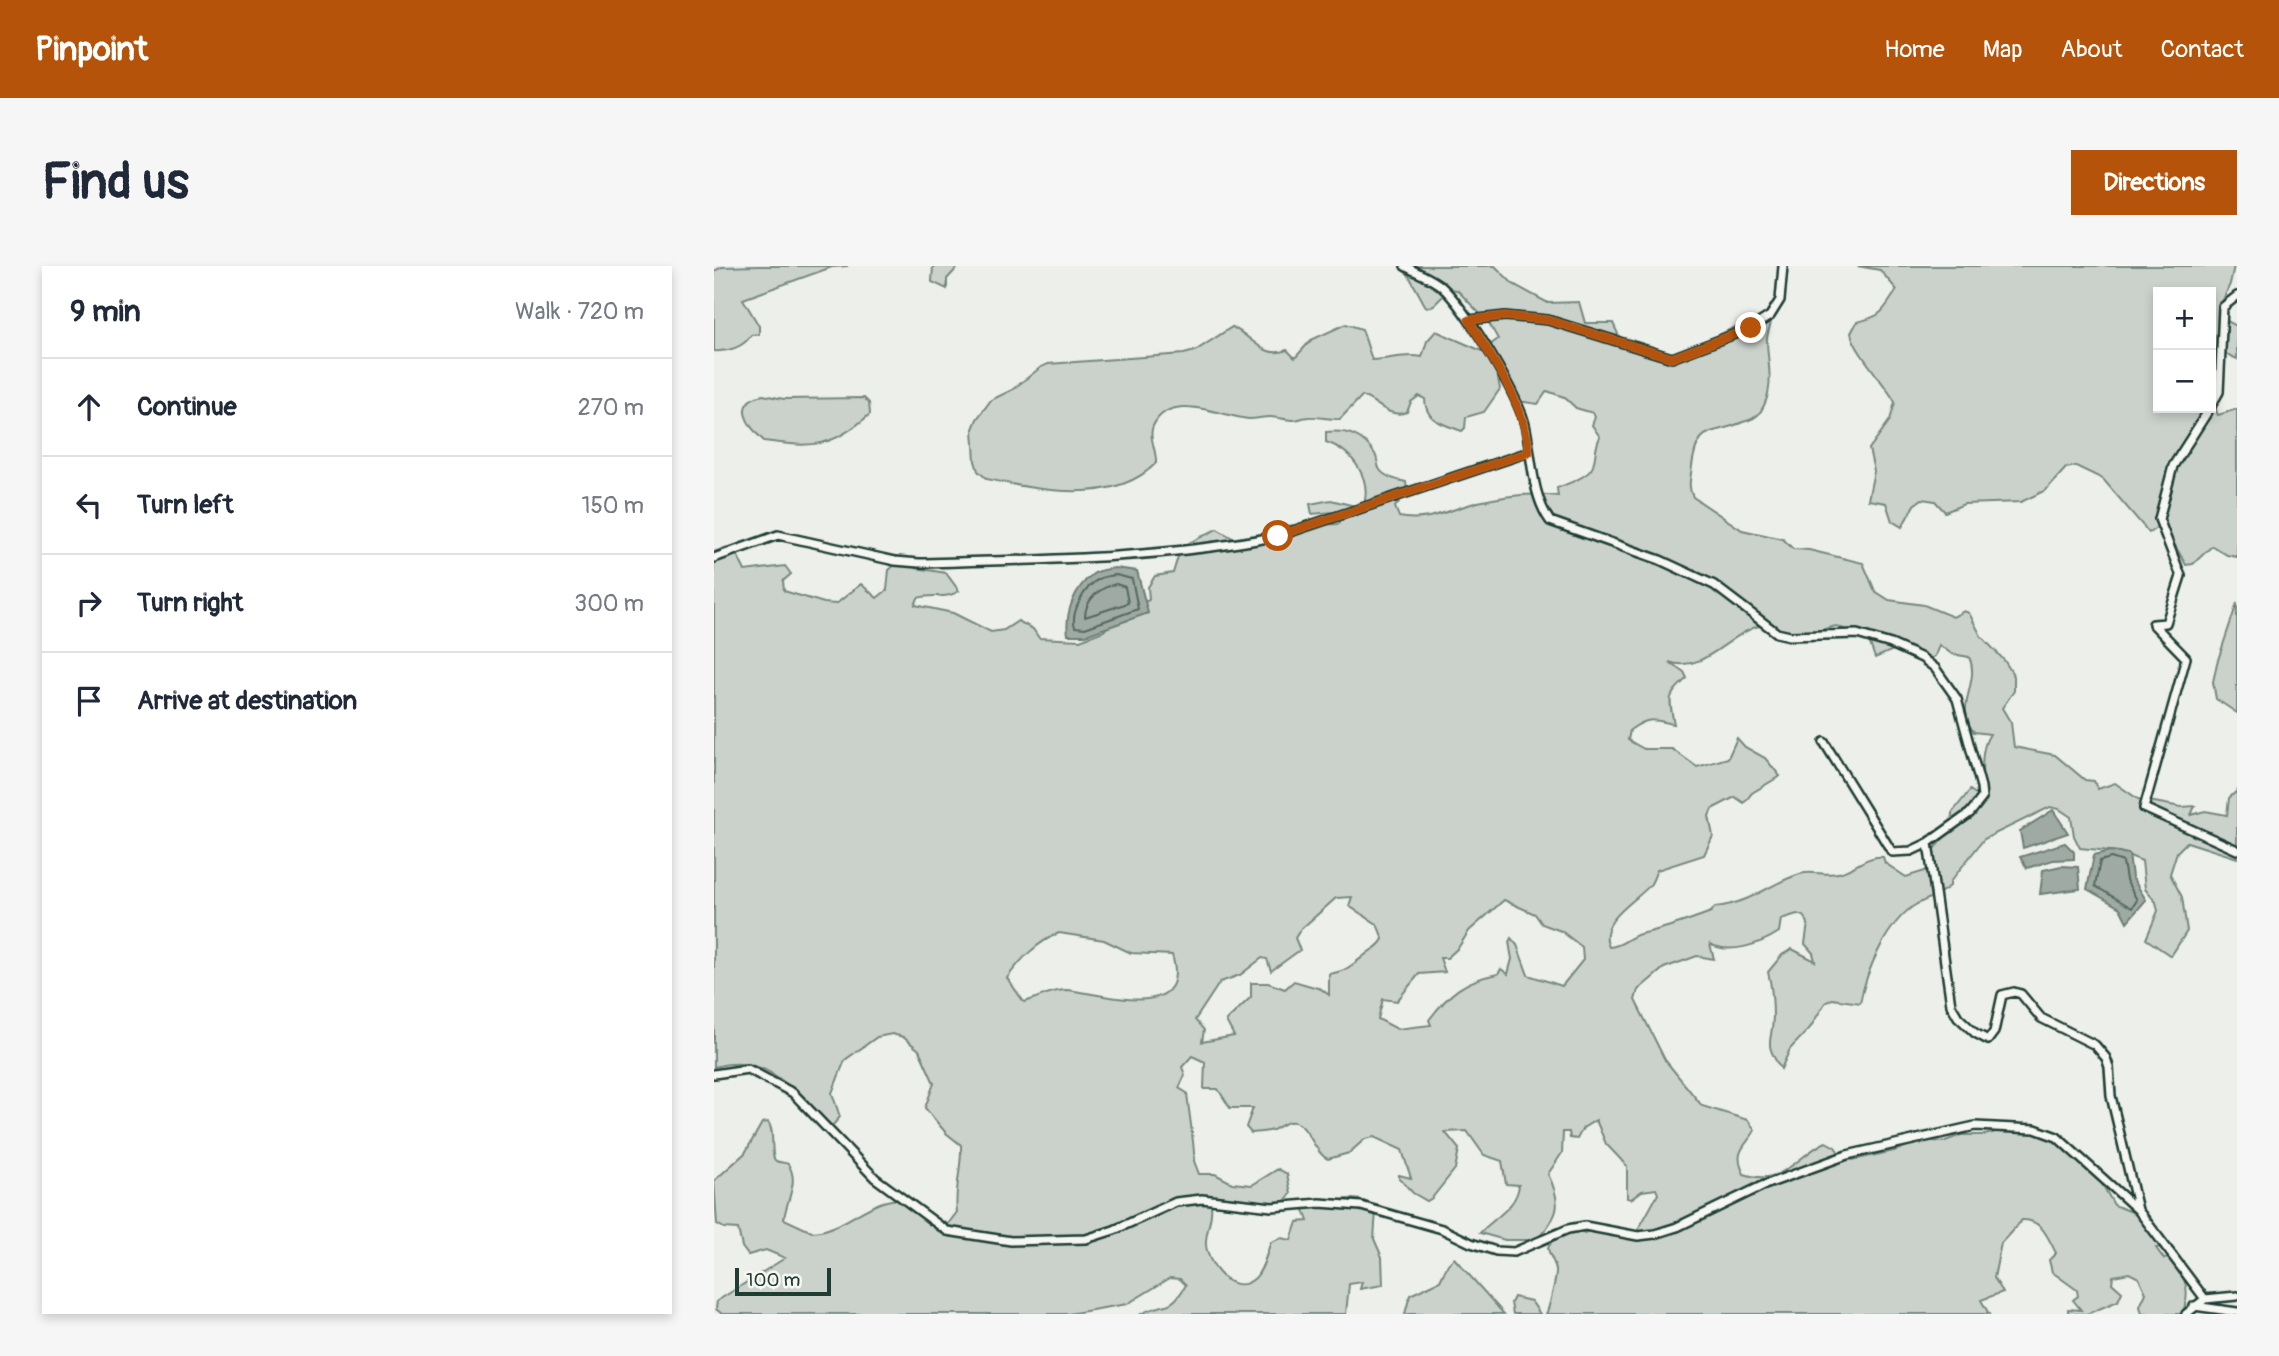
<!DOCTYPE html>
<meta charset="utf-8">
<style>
body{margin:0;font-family:Pangolin,sans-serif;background:#f6f6f7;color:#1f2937}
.controls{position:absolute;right:21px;top:21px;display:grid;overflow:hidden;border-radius:0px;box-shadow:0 4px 10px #0003}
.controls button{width:63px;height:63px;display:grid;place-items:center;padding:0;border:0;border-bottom:2px solid #e0e1e3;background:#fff;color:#1f2937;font:35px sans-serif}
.scale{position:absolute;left:21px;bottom:18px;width:96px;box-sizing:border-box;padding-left:7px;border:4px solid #1f3d34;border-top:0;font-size:19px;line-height:24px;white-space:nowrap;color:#1f3d34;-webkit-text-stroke:5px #f6f6f2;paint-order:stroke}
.stop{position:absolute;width:21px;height:21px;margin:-16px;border:5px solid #b45309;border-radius:50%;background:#fff}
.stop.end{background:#b45309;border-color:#fff;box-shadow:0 2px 7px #0008}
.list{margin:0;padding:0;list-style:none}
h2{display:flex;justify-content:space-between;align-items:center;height:91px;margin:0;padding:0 28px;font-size:30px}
h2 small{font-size:23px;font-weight:400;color:#747a83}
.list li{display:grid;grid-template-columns:46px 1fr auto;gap:21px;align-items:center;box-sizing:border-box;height:98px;padding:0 28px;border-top:2px solid #e0e1e3}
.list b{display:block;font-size:26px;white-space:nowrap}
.list em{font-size:23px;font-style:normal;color:#747a83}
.icon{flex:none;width:38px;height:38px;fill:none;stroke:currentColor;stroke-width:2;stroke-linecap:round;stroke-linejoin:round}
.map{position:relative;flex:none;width:1523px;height:1048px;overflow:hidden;border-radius:0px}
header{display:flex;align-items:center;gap:42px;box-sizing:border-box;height:98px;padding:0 35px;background:#b45309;color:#fff}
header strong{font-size:33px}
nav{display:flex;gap:38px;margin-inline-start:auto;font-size:24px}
.intro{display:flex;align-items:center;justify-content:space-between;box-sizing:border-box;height:168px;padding:0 42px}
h1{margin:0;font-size:49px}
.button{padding:18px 32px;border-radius:0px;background:#b45309;color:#fff;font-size:24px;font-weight:700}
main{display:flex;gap:42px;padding:0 42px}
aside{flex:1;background:#fff;border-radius:0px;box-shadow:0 4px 10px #0003}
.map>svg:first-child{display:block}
</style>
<header>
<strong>Pinpoint</strong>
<nav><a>Home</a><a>Map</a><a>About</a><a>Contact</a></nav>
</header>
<div class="intro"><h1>Find us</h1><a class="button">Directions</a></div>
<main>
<aside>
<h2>9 min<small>Walk · 720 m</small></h2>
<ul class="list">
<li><svg class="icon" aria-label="ahead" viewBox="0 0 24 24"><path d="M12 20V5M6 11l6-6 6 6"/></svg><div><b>Continue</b></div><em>270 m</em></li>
<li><svg class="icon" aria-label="left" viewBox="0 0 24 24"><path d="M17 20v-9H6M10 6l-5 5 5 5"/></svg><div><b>Turn left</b></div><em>150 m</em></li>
<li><svg class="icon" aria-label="right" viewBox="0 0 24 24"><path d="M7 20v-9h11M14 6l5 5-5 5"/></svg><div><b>Turn right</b></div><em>300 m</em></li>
<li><svg class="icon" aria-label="arrive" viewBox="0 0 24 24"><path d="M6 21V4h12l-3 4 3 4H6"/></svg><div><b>Arrive at destination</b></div></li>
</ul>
</aside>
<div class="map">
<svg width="1523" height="1048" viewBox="0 0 1523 1048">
<rect width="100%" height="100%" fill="#edefea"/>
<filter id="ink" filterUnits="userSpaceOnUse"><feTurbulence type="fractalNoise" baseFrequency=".0143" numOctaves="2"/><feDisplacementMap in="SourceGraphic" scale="14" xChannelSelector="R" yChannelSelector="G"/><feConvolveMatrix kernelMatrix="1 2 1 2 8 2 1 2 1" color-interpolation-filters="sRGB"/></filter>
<g filter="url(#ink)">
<!-- green -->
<path fill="#cbd2cc" stroke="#758880" stroke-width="2" fill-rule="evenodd" d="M43,0H134L118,1L29,33L45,60V68L37,69C30,81 14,86 0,85V5L8,1Z
M219,0H245L233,13V23L218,16Z
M706,0H781L799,18L834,37L865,36L871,57H899L908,77C921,81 942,91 955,90C990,86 1021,48 1057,56C1056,62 1052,70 1053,76C1054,100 1061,122 1047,145C1043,152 1036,154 1029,156C996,170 984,158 978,200C977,211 973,221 979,231L1028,264L1069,273L1079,283L1095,284L1149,297L1161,325L1175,334L1210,339L1239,351L1250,345L1255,347L1267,370L1290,394L1300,410V425L1288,442L1297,457L1300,481L1341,489L1371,514L1380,515L1384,523L1401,517L1424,533L1467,541L1481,540L1477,549L1491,545L1513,549L1515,532L1523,525V592L1473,576L1463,586L1456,608L1468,631L1473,665L1457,690L1432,673L1444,645L1442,636L1431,623L1428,595L1406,586L1366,582L1360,570L1357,551L1345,543L1336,541L1270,573L1236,616V620C1225,629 1215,632 1203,638C1173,655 1152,706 1146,737L1118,733L1111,737L1096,762L1076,783L1067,803C1048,774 1059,777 1059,750C1059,735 1058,721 1054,706L1068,689L1078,683L1101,695L1099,687L1091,678L1094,657L1089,650L1083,648L1067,653L1065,666C1047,678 1016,689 996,678L1000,693L983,690L950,702L924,724L921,734L951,794L988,840L1034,854L1041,864C1033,880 1018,884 1030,908C1069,922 1084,888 1112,876L1121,881L1129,892L1139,894L1180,885L1210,874L1229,876L1247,869H1271L1299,861L1322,868L1350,869L1352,872L1348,876L1379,902L1400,939L1423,948L1449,981L1442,982L1450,993L1458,992C1471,1012 1478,1025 1468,1048H1428L1426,1040L1432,1027L1425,1012L1415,1007L1399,1010L1398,1017L1408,1026L1404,1035L1373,1048H1354V1043L1367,1044L1359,1034L1364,1030L1363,1024L1338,1006L1335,994L1342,987C1334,972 1328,953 1308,954L1287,977L1280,1012L1289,1026L1267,1034L1275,1048H832C835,1043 843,1009 842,1004C841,996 835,990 834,982L839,973L865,962L870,967L883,962L923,966L944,928L942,923L928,925L917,933L913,932V900L892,878L882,854L869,862L863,873L856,872L855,866H849L848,887L834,908C849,939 845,950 822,974H791L766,967C781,951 803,941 805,919L792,918L788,895L770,889L753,865L731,866L745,883L741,903L718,932L713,935L699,927L685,912V909L697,912L688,884L660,871L651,873L635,887L614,893C599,887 593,852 575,856C570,857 564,862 559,864C553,866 544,866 537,867L532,861L539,842H516L504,823H490L491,796L478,790L468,801L471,809L465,822L473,827C474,840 482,889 480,895L485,908H501L518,917L538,919L564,903L573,908L577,928L570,936L506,937L497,940C499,954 491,965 492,979C494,1000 519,1032 541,1012C550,1003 552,988 557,976L567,972L577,974L583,956L594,955L590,944L605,936L612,942C627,930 650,929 662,944L660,973L668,991L669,1019L646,1023L648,1016L635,1018L632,1048H427C451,1034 455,1048 472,1019L466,1013L456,1012L413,1038L354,1048H8L2,1043L3,1035L71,992L52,984L34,989L28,981L24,963L10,962L3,958L0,915L31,887L48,857L54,856C62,866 55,891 62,895C66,897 70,896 74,898C86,916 72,934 70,953L98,966C133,965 162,924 197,935C210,939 219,953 234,958L243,946C240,924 248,902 247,879L232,867L211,842L220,817L205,784L189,771L178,768L163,771L131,794L118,827L126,851L119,859H110C79,823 53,786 0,801V286L13,281L22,286L31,305L71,300L77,308L69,315L70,325L110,337L122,338L147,318L163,332L173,324L175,304L183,297L194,296L202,302L232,307L245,325C231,334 219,327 204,332L201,339L239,347L277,366L290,364L304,355L319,363L325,372L366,374L390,365L403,349L435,334L434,321L441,310L459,307L467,281L503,263L522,274H537L561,260L625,258L627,253L619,246L598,248L596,238L617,234L649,242C659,213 639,185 612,176V166C633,164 649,169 661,188C664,193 663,200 666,204C672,212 684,214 692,216L693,226L681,241L685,251C714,257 737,243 764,236C790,230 819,226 844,230L843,222C853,218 875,211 879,200C882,190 881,181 886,171L878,159L881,151L879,147L862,142L850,131L833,125L824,138L797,134L781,97L786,123L770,146L752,151L751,162L748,165C729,158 711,155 711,133L705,130L697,136L693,146C675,153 664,136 648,130L626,153C615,154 605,150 594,151C588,151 583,155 578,154C571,154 564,151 556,151C549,151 542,153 535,153C509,151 456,123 439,160C434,171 443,185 442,197C401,240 324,224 273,213L264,205L261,195L259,163L263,153L277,134L298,124L327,101L334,98L470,88L481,85L518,61C538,70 550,94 573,84L581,92L597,74L632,58L648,63L658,94C675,94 692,87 708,91L713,75L722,65L768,85L784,73L775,57L743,24L736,23L719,40L712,41L694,8L697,7L695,4ZM1045,360L1083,370L1122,360L1154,372L1161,392L1179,384L1216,393L1221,390L1225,379L1238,388L1255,391C1267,416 1239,441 1260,466L1276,468C1258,495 1281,532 1252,553L1263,529L1256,524L1238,547L1237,563L1219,584L1217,616L1214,604L1192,611L1171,597L1169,591C1153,589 1139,604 1124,607C1111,610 1098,604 1086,608C1054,618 1038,637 1001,641L997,646C973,655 951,663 926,668C915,671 907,681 895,681C882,655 925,633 936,619C939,615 941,608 943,604L990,589L999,570L995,550L998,543L1021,531L1030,537L1038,527L1066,510L1051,492L1031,481L1023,472L1014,492L983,501L958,483H930L914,474L916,464C935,450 940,454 960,458C954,429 954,431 973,412L970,406L955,396C989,408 1013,369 1045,360ZM638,631L635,640L663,658L669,673C665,682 658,682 651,689C637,700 633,705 615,708V729L607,723L580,715L571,723L554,717H537V731L512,755L520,770L488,776L490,764L481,754L506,716L526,709L548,692L553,693L557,705L586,684L581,672L586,664L622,632ZM790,634L821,648L828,658L847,665L868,681L869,694L848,720L814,709L803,679L797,672L795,676L798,693L794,708L787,703L784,708C751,714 735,727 715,754L717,759L683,763L664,753L669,733L683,735L705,708L731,706L726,692H733L744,682L755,665ZM345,667L390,674L417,687L458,689C479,759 383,726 352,724C337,724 324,732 310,736L293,712C307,693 322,677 345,667Z
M1143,0H1520L1516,18L1504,46L1509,53L1523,60V93L1503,84C1504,98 1498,142 1504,149L1523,143V291L1513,289L1498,280L1479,298L1472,299L1453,265L1445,260L1435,267L1389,213L1362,200L1352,202L1332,224L1307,236L1250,238L1231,246L1221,235L1208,233L1200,239L1188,261L1178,255L1172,237L1154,234L1160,205L1155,183L1176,154L1181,136C1170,116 1141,86 1137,67L1143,56C1170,50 1168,45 1183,24L1166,4ZM1444,26H1497V142H1444Z
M49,129L70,133L150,132L155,137L156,148C118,182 100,182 50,175C34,160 17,136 49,129Z
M1523,337V447L1502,433L1499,416L1503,397Z
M740,992L790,1048H691L696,1029L726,1015L734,998Z
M800,1031L817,1035L826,1048H799L797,1037Z"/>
<!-- water -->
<path fill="#9faaa4" stroke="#6c7e77" stroke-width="2" d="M401,302L423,305L434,347L372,369H354C351,347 360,322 379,308C384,304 395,303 401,302Z
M1339,544L1354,567L1309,582L1306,565Z
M1351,577L1360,586V593L1339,594L1313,602L1306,591Z
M1396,585L1415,588L1418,611L1432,634L1413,656L1406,642L1373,623L1380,589Z
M1347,600L1364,601L1366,623L1326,628L1329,604Z"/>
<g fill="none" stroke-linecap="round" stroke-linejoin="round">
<!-- shore -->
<path stroke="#526961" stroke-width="2" d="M402,309L418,313L424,343L371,362L361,361C356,347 371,320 385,313C389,310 397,310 402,309Z
M402,318L411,321L414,337L371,351C371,334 386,321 402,318Z
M1397,592L1409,596L1412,614L1423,634L1418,642L1381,620L1386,595Z"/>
<defs>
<path id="street" d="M691,0C703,7 718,12 728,21C752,43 806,131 812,163C818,192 818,230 836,255L946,294L1000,319L1063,367L1076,370L1143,368L1177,378L1208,392L1221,402L1243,433L1267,521L1268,532L1256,547L1214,577L1197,585L1178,586L1110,476
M755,54L791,50L834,54L958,92L1037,62L1056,50L1066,34L1069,0
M1497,140L1505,126L1509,41L1523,30
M1496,142L1459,200L1445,253L1467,310L1452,357L1439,358L1472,392L1430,542L1523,584
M0,292L64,269L181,295L205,297C321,294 450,293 564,270L815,186
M1214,577L1237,739L1244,751L1261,767L1274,774L1280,766L1288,729L1300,726L1307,728L1327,752L1381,779L1392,792L1395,801L1397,830L1424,944L1491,1033
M0,808L34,803L79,827L161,912L233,965L297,975L372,973L400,964L462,936L488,933L558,941L606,937L647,940L728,963L757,977L782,985L800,986L854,963L871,960L924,970L941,968L963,961L1048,920L1133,889L1261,860L1321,863L1343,871L1424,944
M1480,1040L1523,1046
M1472,1048L1491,1033L1523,1030"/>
</defs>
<!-- street casing -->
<use href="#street" stroke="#1f3d34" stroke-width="12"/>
<!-- street -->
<use href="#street" stroke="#f6f6f2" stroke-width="7"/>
</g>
</g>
<g fill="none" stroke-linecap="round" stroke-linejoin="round" filter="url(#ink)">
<!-- route -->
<path stroke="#b45309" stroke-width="9" d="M564,270L815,186C811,137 779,95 755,54L791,50L834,54L958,92L1037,62"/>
</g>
</svg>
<div class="controls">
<button>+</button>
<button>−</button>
</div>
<div class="scale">100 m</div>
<div class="stop" style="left:564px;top:270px"></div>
<div class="stop end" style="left:1037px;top:62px"></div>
</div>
</main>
